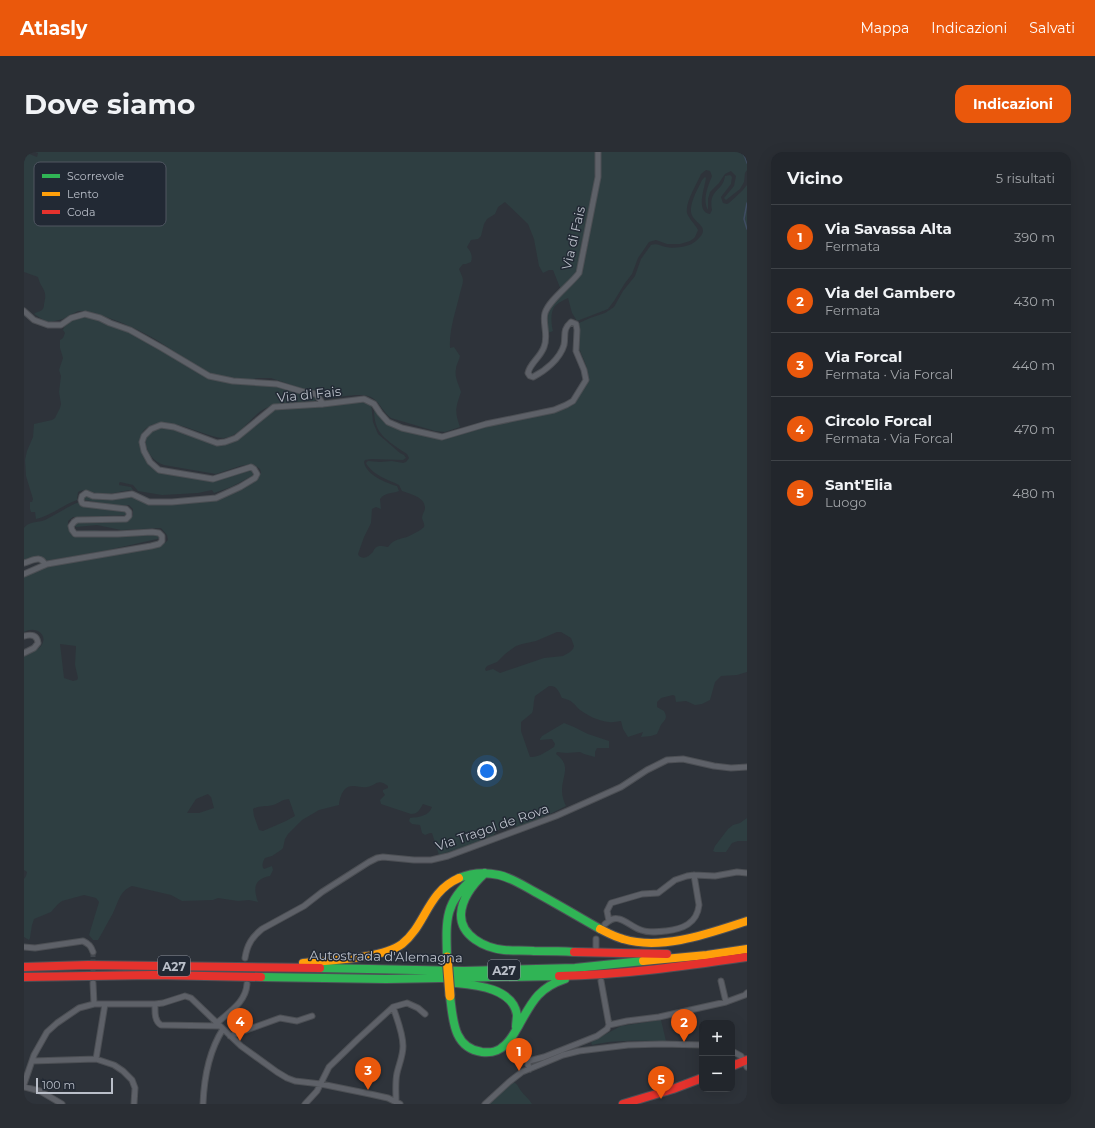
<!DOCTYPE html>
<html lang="it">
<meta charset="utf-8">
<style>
body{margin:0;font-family:Montserrat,sans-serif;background:#2a2e34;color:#f1f3f6}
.controls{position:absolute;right:12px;bottom:12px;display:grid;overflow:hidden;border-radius:8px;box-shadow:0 4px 16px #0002}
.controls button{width:36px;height:36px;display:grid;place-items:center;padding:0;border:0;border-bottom:1px solid #3f4348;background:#22262c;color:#f1f3f6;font:20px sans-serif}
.scale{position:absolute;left:12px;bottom:10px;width:77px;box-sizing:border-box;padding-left:4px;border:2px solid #babfc9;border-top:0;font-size:11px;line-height:14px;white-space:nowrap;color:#babfc9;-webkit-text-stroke:3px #222934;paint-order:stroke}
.you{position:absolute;left:463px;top:619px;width:14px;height:14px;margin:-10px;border:3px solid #fff;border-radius:50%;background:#1a73e8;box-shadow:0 0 0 6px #1a73e833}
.badge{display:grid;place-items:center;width:26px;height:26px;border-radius:50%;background:#ea580c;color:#fff;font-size:13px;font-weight:700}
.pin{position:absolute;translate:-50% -33px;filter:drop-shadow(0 1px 2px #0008)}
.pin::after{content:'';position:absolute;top:21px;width:14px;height:12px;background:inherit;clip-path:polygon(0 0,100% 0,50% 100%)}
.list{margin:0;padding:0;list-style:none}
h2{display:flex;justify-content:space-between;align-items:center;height:52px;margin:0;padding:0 16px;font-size:17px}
h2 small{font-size:13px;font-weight:400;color:#a2a5a9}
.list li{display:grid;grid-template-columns:26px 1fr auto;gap:12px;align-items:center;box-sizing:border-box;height:64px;padding:0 16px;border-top:1px solid #3f4348}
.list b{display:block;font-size:15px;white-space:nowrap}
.list p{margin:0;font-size:13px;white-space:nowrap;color:#a2a5a9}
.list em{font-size:13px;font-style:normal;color:#a2a5a9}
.map{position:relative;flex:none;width:723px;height:952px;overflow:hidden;border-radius:12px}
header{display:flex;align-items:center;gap:24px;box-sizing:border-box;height:56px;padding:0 20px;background:#ea580c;color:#fff}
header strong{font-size:19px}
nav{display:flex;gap:22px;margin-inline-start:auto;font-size:14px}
.intro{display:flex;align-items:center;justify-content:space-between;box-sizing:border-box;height:96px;padding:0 24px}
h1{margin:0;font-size:28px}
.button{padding:10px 18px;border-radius:12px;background:#ea580c;color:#fff;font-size:14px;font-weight:700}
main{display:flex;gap:24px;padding:0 24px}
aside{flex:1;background:#22262c;border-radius:12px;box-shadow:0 4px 16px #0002}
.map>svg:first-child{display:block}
</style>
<header>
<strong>Atlasly</strong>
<nav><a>Mappa</a><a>Indicazioni</a><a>Salvati</a></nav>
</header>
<div class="intro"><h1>Dove siamo</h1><a class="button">Indicazioni</a></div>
<main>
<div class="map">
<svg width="723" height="952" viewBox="0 0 723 952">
<rect width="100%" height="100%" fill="#2e333a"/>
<!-- green -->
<path fill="#2e3e41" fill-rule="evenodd" d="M0,0L13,5L14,1L11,0H573L570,32L552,121L537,138L529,118H525L519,121L515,114L510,87L504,72L481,50L474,55L471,62L463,67L460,72L457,84L454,87L447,88L443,95C447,100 449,104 447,110L442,112H439L435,117C436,120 439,125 439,128C439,132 437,137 436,141C432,159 425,177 426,196L430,195L436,204C435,209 432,213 432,217C430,225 435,233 437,240C432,255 430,259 436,275L421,280L411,279L367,266C360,261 357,253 350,247C342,239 318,245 307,246H302L296,242L279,237L247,226H235L217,229L190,223L168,211L131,187L114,178L96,170L71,161L61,159H54L39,167L27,170L21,169L10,162C12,160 15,160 18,158C20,156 20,154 20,152C24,136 17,138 14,125L0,120Z
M577,0H723V18L721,21L720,30L716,37L702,48L700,46L710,34L712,24L707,19L701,22L695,31L686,40L684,47V58C678,48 684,34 688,24L686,19L682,18L677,22C673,32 661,50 663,61C665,67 671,72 674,78L671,85L669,87L666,89L656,92H643L632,88L625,90L614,106L608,122L601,131L590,149L584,157L553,169L548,161L544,146C540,148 535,150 532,153C526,158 527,172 529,179L524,181L523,164L526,155L534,145L551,130L558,119L564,92L574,32Z
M706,23L708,25L707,32L697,45L699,51L703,52L705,51L718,39L723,33V520L713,523L697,524L691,530L686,548L678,552L671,553L662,549L652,550L651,544L649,543L637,546L633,550V555L640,559C645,568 639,568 636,575C635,577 634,580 633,582L627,584L617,585L619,580L604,585L599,577L597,569C593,569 589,571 585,570C574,569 565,564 556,558C553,556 552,553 549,551C546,548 542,547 538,546C535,540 533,533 525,534L511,544L510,549L509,558L508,561L497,570V579L506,605C514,606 523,599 530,595L531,592L528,587L516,588V587L518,584L540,571L550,575L564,582L585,589V596H573L571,600V605L560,602L556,600L542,601L533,600L532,602C548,614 538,623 538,639C538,644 540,650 542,654L520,665L494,676C478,663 475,683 463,688L415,703L408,681H406L401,683L398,681L396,673L388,672L385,669L386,666C395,665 405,664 408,655L399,652C396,657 394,662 387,662L357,652L356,648L361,643L359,640V638L364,636V634C353,626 353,633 343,635C338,636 334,634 330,634C319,633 316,645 315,653L295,658L278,668L264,682L261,687L259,696L257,698L248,704L241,706C239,709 237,714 240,717L248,714L249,718L246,724C230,727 229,736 234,750L225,748L214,749L194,746L189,748L158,749L147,743L108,734C95,739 94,752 88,763C83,771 79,780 74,788H69L65,783L75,750L72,746L60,743L38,749L34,752L27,760L10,767L8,773L6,786L5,788L0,785V727L2,724L3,720L0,718V502C5,500 13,498 17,494C25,483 12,473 0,480V420C8,415 13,423 23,413C55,407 88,399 121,394C129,393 139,395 144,388L143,383L137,376L97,378L73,373L52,375L50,374V370L105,366L109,363V357L105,353L95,354L61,348L59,347L60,344L102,343L127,349L188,346L228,329L234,326L237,321L236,317L232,314L228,312L216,314L192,322L140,313C127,309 117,293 124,280L139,274L191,290H202L249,258L331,247L347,250L349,270L354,282L376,301L380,303L382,306L379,308L347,307L341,308L340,310C342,323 362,331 373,334L375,339C368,342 361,340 356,347L357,357L352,355L348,357L347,371L340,385L334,402L335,404C340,408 345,404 349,400C352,392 357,394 364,395C371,385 380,388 389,382C393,380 397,378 400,375C401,372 399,370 398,366C398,363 400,360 401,357C402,345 386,342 378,339L375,333C363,327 351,324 343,313L342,311L344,309L356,310L368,309L379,311L382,310L385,306L383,302C374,296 357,286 353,275C350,268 350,260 350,253L358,264L373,272L418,284L543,253L563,227C566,215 557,206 555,194C554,186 556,179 555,171L566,166L581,161L590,155L599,139L611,124L617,107L627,93C633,91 636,94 642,95C646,96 652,96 657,95C665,94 671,91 676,85C686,73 668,71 667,60C666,49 674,37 678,28L681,25L682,26C681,35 671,60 686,62L688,58C684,37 699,40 701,24ZM533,480H537L547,486L550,494L549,497L546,500L539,504L520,506L476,521L469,517L462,519L461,517L463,514L473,510L481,502L492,494L498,492L512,489ZM36,492L52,494L51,513L54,526L53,528L49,529L40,526ZM184,642L187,645L190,656L175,661H163L172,647ZM265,647L271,664L262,669L239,679L235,678L230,664L229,657C236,653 242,655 249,653C256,651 256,648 265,647Z
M55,162L84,169L197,229L209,231L236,228L245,229L292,242L294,247L290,249C275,250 256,250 242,256C227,263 218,284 200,286C194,286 188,284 182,282C166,277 140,264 124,275C120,277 118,280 117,284C116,290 118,297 122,301C127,308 132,314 140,317L189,326L228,316L230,321L228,324L207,335L190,341L188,338L174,341L138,343L114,339L109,333L96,330L95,331V333L107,335L109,338C98,338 89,343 78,342C69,342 62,335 54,340L53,348C39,353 26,364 12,367L11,360H7L6,357V350H8L9,347L2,324L1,308L3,299L9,285L10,272L28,268L31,266L36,256L37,252L35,240L37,224L35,218L39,206L36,196V188L39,186L41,181L39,178L43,169Z
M55,350L100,358L104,362L101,363L52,365H49L44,369V372L46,377L49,379L71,378L83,380L135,383L136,386L133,387L84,398L21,409L18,405H13L0,409V376C5,369 13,371 21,368C33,362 43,355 55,350Z
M723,666V689H714L708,691L702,700H691L689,699L691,694L704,677L709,673L716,671Z
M637,868L642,889C618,889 592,887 568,893L567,890L597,874Z
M489,930C494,932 494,935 497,939C501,944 505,947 508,952H464Z"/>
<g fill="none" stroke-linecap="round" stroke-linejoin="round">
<!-- stream -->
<path stroke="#3f4c62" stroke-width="1.5" d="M718,0L721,5L723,11
M723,51L720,67L723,77"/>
<!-- street-tunnel -->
<path stroke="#43484f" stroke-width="5" stroke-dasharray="5 2.5" stroke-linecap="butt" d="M69,800V826"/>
<defs>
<path id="street" d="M0,159L10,168L24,173H37L47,166L61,162L76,166L86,171L106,178L138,196L185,224L209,229L253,232L280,240L292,242L299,252
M0,411C8,409 17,402 21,413
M0,422L23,412L127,394L135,392L138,389V384L135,381L128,380L94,382H51L48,378L47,374L50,370L53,368L102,367L105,364V360L102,357L60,352L58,351L57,348L58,344L62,341L69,344L88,345L108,342L125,350H148L192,346L216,335L231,326L233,322L230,317L227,315L189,327L135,318L126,310L120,299L118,290L120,284L127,277L137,273L150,275L193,291L201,290L212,286L250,255L299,252L340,247L350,252L356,261L364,270L378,276L418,285L462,272L530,258L542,253L549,249L562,228L560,218L552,199L553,178L552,172L547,170C538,178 542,183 540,193C536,207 521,219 509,225L506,224L504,221C506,211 516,206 520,195C525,183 518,171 521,161C525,148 546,133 555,121L574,25V0
M0,484C8,482 13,483 14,491L10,496L0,501
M585,769L583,759L587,751L618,742L634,741L651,728L663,724L670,723L691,724L713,720L723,721
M581,772C585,769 589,765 595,767C601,768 610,776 617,778C625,781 633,780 642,779C658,777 673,772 675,753L670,723
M0,795L11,796L59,789C65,792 67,794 69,800
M572,796V787
M221,806C223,793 228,785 238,777L280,754L298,740L345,710L353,706L359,705L390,708H407L424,704L532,664L597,635L623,618L643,608L659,607L690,614L707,616L723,615
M697,829L702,850
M69,831L70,852
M131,852C131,859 130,869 137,873L196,874
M369,855C373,867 379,881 379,894C379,904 375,912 373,921C371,930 372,940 372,949
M193,871C205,860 222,850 223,832
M585,873L603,869L635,865L702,850L721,843L723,841
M206,884L256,866L273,869L288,864
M708,899L717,904L723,915
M72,907L81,852
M8,909L72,907L90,913L99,919L108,928L111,936L110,952
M506,917L504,913L505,909L520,905L573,884L583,877L585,873L577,829
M0,932L10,903L23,880L33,871L55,856L70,852H131L139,851L161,844L167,846L217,894L253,920L263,926L271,929L297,932L346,942L364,946L376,952
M0,935L16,939L38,952
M179,952C180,926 185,899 199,877
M281,952L293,939L305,915L334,887L369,855L383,851L394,856L401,862
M461,952L485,930L498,920L539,903L555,899L604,893L638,892L678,893"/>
<path id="fast" d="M461,721C449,732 438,745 437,762C436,784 461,796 480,798C490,799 500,798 510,799C524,799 537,799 550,800
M435,726C447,721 462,720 475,723C488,726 500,734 511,740C533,752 555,765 576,777
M423,805C422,770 420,750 449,727
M296,816L440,819L551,816L619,809
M237,825L362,827L535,824
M431,831C452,833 489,836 493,863C493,866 492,871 492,875
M426,844C429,867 429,896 458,900C467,901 474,900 481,893C487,888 491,880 495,873C508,850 514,836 541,827"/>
<path id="slow" d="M576,777C584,781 591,785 599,787C638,799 686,781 723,769
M619,809L683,803L723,797
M279,811C304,808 358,807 378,792C402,773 403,740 435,726"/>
<path id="jam" d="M550,800L643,802
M0,815L64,813L296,816
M535,824C598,823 661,814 723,805
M0,825L129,823L237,825
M708,914L723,908
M599,952L649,937L678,926"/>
</defs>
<!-- street casing -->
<use href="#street" stroke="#4c4f54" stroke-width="7"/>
<!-- fast casing -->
<use href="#fast" stroke="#4c4f56" stroke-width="10"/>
<!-- slow casing -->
<use href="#slow" stroke="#4c4f56" stroke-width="10"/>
<!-- jam casing -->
<use href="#jam" stroke="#4c4f56" stroke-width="10"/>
<!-- street -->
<use href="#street" stroke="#5e6168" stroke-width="5"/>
<!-- fast -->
<use href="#fast" stroke="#30b455" stroke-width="8"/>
<!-- slow -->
<use href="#slow" stroke="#ff9f0a" stroke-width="8"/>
<!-- jam -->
<use href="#jam" stroke="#e5322d" stroke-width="8"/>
<defs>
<path id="slow-bridge" d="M423,805L426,844"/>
</defs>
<!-- slow-bridge casing -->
<use href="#slow-bridge" stroke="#4b4f55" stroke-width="11" stroke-linecap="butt"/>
<!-- slow-bridge -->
<use href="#slow-bridge" stroke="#ff9f0a" stroke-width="9"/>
</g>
<g text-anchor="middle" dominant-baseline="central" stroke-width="3" stroke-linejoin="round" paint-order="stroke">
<!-- shield labels -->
<g fill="#222934" stroke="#8c929c" stroke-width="1">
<rect x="134" y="804" width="32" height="20" rx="3"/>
<rect x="464" y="808" width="32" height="20" rx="3"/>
</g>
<g font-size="12" font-weight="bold" fill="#babfc9">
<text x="150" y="814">A27</text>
<text x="480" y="818">A27</text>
</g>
<!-- street labels -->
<g font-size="13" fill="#babfc9" stroke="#222934">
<text transform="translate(549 86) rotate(-77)">Via di Fais</text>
<text transform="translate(285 242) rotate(-6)">Via di Fais</text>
<text transform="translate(468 675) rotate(-19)">Via Tragol de Rova</text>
<text transform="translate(362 804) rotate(1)">Autostrada d'Alemagna</text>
</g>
</g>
<!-- legend -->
<rect x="10" y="10" width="132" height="64" rx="6" fill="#222934" stroke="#505661" stroke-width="1"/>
<rect x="18" y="22" width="18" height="4" fill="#30b455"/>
<rect x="18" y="40" width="18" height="4" fill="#ff9f0a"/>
<rect x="18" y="58" width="18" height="4" fill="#e5322d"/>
<g font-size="11" fill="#babfc9">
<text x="43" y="28">Scorrevole</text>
<text x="43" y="46">Lento</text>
<text x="43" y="64">Coda</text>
</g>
</svg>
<div class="controls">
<button>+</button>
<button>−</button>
</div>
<div class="scale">100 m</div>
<div class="you"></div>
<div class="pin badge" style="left:495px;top:919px">1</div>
<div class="pin badge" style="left:660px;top:890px">2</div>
<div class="pin badge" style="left:344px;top:938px">3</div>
<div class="pin badge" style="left:216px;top:889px">4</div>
<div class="pin badge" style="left:637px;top:947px">5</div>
</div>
<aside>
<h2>Vicino<small>5 risultati</small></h2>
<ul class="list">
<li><span class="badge">1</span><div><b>Via Savassa Alta</b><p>Fermata</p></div><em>390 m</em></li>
<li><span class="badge">2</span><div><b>Via del Gambero</b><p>Fermata</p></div><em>430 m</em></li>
<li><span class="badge">3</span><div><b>Via Forcal</b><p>Fermata · Via Forcal</p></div><em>440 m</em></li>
<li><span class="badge">4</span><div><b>Circolo Forcal</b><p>Fermata · Via Forcal</p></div><em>470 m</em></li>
<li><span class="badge">5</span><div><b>Sant'Elia</b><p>Luogo</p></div><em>480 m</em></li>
</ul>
</aside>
</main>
